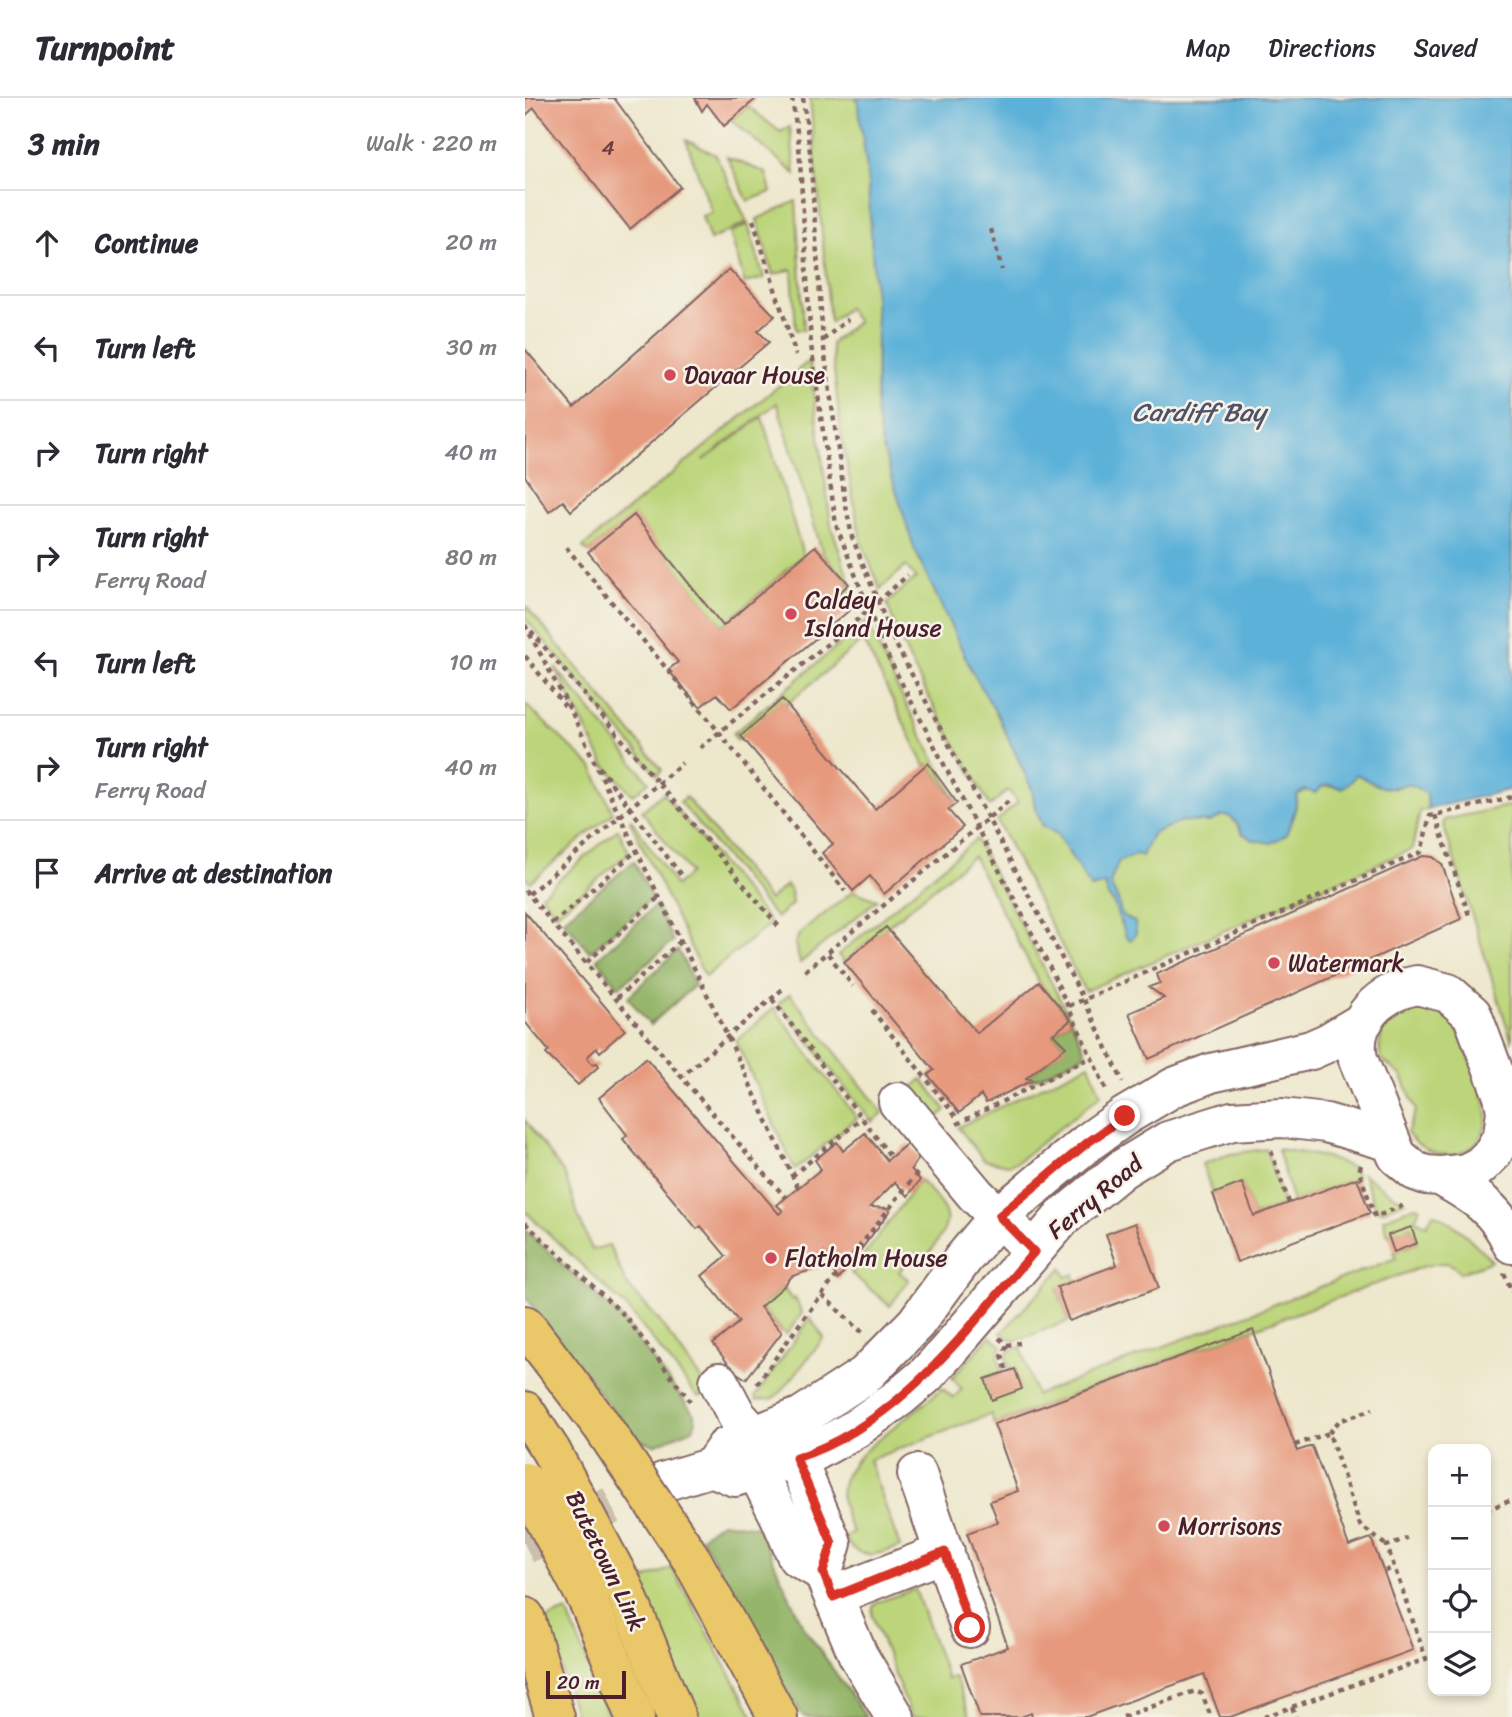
<!DOCTYPE html>
<meta charset="utf-8">
<style>
body{margin:0;font-family:Sriracha,sans-serif;background:#f7f7f7;color:#2b2b33}
.controls{position:absolute;right:21px;bottom:21px;display:grid;overflow:hidden;border-radius:14px;box-shadow:0 4px 10px #0003}
.controls button{width:63px;height:63px;display:grid;place-items:center;padding:0;border:0;border-bottom:2px solid #e1e1e2;background:#fff;color:#2b2b33;font:35px sans-serif}
.scale{position:absolute;left:21px;bottom:18px;width:80px;box-sizing:border-box;padding-left:7px;border:4px solid #4a1f2b;border-top:0;font-size:19px;line-height:24px;white-space:nowrap;color:#4a1f2b;-webkit-text-stroke:5px #f7f3e8;paint-order:stroke}
.stop{position:absolute;width:21px;height:21px;margin:-16px;border:5px solid #d93025;border-radius:50%;background:#fff}
.stop.end{background:#d93025;border-color:#fff;box-shadow:0 2px 7px #0008}
.list{margin:0;padding:0;list-style:none}
h2{display:flex;justify-content:space-between;align-items:center;height:91px;margin:0;padding:0 28px;font-size:30px}
h2 small{font-size:23px;font-weight:400;color:#7c7c81}
.list li{display:grid;grid-template-columns:46px 1fr auto;gap:21px;align-items:center;box-sizing:border-box;height:105px;padding:0 28px;border-top:2px solid #e1e1e2}
.list b{display:block;font-size:26px;white-space:nowrap}
.list p{margin:0;font-size:23px;white-space:nowrap;color:#7c7c81}
.list em{font-size:23px;font-style:normal;color:#7c7c81}
.icon{flex:none;width:38px;height:38px;fill:none;stroke:currentColor;stroke-width:2;stroke-linecap:round;stroke-linejoin:round}
.map{position:relative;flex:none;width:987px;height:1619px;overflow:hidden}
header{display:flex;align-items:center;gap:42px;box-sizing:border-box;height:98px;padding:0 35px;background:#fff;border-bottom:2px solid #e1e1e2}
header strong{font-size:33px}
nav{display:flex;gap:38px;margin-inline-start:auto;font-size:24px}
main{display:flex}
aside{flex:1;background:#fff}
.map>svg:first-child{display:block}
</style>
<header>
<strong>Turnpoint</strong>
<nav><a>Map</a><a>Directions</a><a>Saved</a></nav>
</header>
<main>
<aside>
<h2>3 min<small>Walk · 220 m</small></h2>
<ul class="list">
<li><svg class="icon" aria-label="ahead" viewBox="0 0 24 24"><path d="M12 20V5M6 11l6-6 6 6"/></svg><div><b>Continue</b></div><em>20 m</em></li>
<li><svg class="icon" aria-label="left" viewBox="0 0 24 24"><path d="M17 20v-9H6M10 6l-5 5 5 5"/></svg><div><b>Turn left</b></div><em>30 m</em></li>
<li><svg class="icon" aria-label="right" viewBox="0 0 24 24"><path d="M7 20v-9h11M14 6l5 5-5 5"/></svg><div><b>Turn right</b></div><em>40 m</em></li>
<li><svg class="icon" aria-label="right" viewBox="0 0 24 24"><path d="M7 20v-9h11M14 6l5 5-5 5"/></svg><div><b>Turn right</b><p>Ferry Road</p></div><em>80 m</em></li>
<li><svg class="icon" aria-label="left" viewBox="0 0 24 24"><path d="M17 20v-9H6M10 6l-5 5 5 5"/></svg><div><b>Turn left</b></div><em>10 m</em></li>
<li><svg class="icon" aria-label="right" viewBox="0 0 24 24"><path d="M7 20v-9h11M14 6l5 5-5 5"/></svg><div><b>Turn right</b><p>Ferry Road</p></div><em>40 m</em></li>
<li><svg class="icon" aria-label="arrive" viewBox="0 0 24 24"><path d="M6 21V4h12l-3 4 3 4H6"/></svg><div><b>Arrive at destination</b></div></li>
</ul>
</aside>
<div class="map">
<svg width="987" height="1619" viewBox="0 0 987 1619">
<rect width="100%" height="100%" fill="#f7f3e8"/>
<filter id="ink" filterUnits="userSpaceOnUse"><feTurbulence type="fractalNoise" baseFrequency=".0143" numOctaves="2"/><feDisplacementMap in="SourceGraphic" scale="14" xChannelSelector="R" yChannelSelector="G"/><feConvolveMatrix kernelMatrix="1 2 1 2 8 2 1 2 1" color-interpolation-filters="sRGB"/></filter>
<filter id="wash" filterUnits="userSpaceOnUse"><feTurbulence type="fractalNoise" baseFrequency=".00686" numOctaves="4" result="noise"/><feDisplacementMap in="SourceGraphic" scale="28" xChannelSelector="R" yChannelSelector="G"/><feGaussianBlur stdDeviation="1.57" result="paint"/><feColorMatrix in="noise" values="0 0 0 0 0 0 0 0 0 0 0 0 0 0 0 0 0 1.4 0 .05"/><feComposite in="paint" operator="in"/></filter>
<g filter="url(#wash)">
<rect width="100%" height="100%" fill="#ede7cc"/>
<!-- green -->
<path fill="#bcd57a" stroke="#837a52" stroke-width="2" d="M285,0H332L342,71L352,231L351,315L389,450L447,573L473,618L507,691L510,710L518,728L532,736L566,790L580,786C584,801 594,810 595,826L602,820C591,816 595,811 593,802C591,796 587,791 585,786C587,778 591,772 593,764L612,756L627,736L656,723L685,724L696,718H704L712,725L717,735L728,742L761,737L770,712L772,697C786,689 801,686 817,690L831,676L868,691L880,686L889,688L902,696L903,711L895,713L887,751L560,893L472,723L493,704L483,692L465,708C429,641 386,578 362,505L391,480L381,468L355,491L336,442L326,389L316,335L306,245L332,224L322,210L305,225Z
M223,8L255,34L265,29L270,76L206,22Z
M161,42L191,57L222,124L185,142L177,118L187,115Z
M202,59L241,75L246,94L223,103Z
M271,103L279,232H271L267,171L248,177L232,121Z
M223,126L239,180L220,185L205,135Z
M284,263L306,427L332,507L326,511L313,496L324,486L298,456L252,305L178,363L237,319L278,457L198,528L109,418L63,454L58,449Z
M1,508L137,672L132,677L0,520Z
M342,523L368,581L432,705L404,666L400,668L338,542L262,606L257,602L212,642L208,636Z
M30,569L124,684L108,697L79,667Z
M0,606L67,669L88,715L5,784L0,779Z
M138,695L246,825L180,879L105,723L106,721L151,788L165,775L117,713Z
M161,699L244,802L261,787L266,794L267,806L251,820L155,704Z
M987,707V944L918,726L919,722Z
M93,731L104,755L31,816L16,797Z
M451,741L546,922L514,884L448,758L319,864L313,857Z
M328,793L352,802L275,865L270,846L274,836Z
M265,896L358,1015L347,1024L254,905Z
M890,909C899,909 907,908 916,913C919,916 925,921 927,924C937,936 963,1006 962,1020C957,1064 906,1068 882,1035L891,1012L877,978L856,961C850,935 863,915 890,909Z
M249,910L332,1020L270,1072L211,943Z
M564,966L576,997L492,1064L483,1067L459,1062L433,1029Z
M397,981L421,1012L407,1024L383,994Z
M0,1022L40,1077L53,1117L67,1152L84,1147L102,1187L132,1220L180,1287L181,1293L176,1299L172,1298L103,1211L0,1113Z
M741,1051L759,1107L729,1118L717,1086L688,1096L677,1066L705,1056Z
M753,1051L801,1059L828,1070L832,1080L768,1104Z
M838,1076L866,1096L880,1103L857,1113L851,1111Z
M395,1082C431,1121 428,1121 399,1163L390,1155L374,1174L384,1182L365,1208L326,1175Z
M891,1108L895,1109L890,1122L902,1127L908,1115C932,1126 949,1144 967,1163L935,1175C926,1160 912,1165 897,1169L469,1326L466,1316L344,1362L375,1449C351,1457 333,1464 319,1439L328,1434C321,1420 314,1404 317,1387C324,1354 391,1316 417,1290L428,1300L437,1291L427,1280L465,1238L477,1248L473,1257L477,1275L460,1281L467,1301L490,1271L485,1272L481,1259L484,1253L496,1249L511,1297L871,1160L869,1154L892,1145L886,1129L863,1137L858,1121Z
M537,1170L541,1179L549,1176L550,1183L532,1190L544,1223L490,1243L476,1235Z
M258,1189L267,1202L270,1200L277,1215L261,1237L235,1209Z
M285,1220L299,1240L256,1294L247,1301L231,1302L230,1299Z
M147,1470L229,1619H170L115,1483Z
M390,1491L422,1581L430,1579L445,1619H388L382,1608L347,1517L348,1509L352,1504Z
M42,1513L78,1605L83,1619H51L21,1521Z"/>
<!-- forest -->
<path fill="#95b66a" stroke="#706a4a" stroke-width="2" d="M109,763L127,800L65,854L38,822Z
M131,807L148,843L94,889L72,861Z
M153,852L170,887L125,927L103,899Z
M546,922L560,952L559,957L508,982L501,980L540,949L528,936Z
M0,1132L95,1219L169,1316L171,1323L168,1331L129,1347L109,1340L0,1198Z
M196,1424L233,1429L278,1528L341,1619H279L251,1578L223,1520L176,1439Z"/>
<!-- water -->
<path fill="#5cb1d9" stroke="#536882" stroke-width="2" d="M332,0H987V691L903,711L902,696L889,688L880,686C860,696 849,685 831,676L826,684L817,690L805,687L796,689L791,695L780,692L772,697L770,712L761,737L746,745L728,742L717,735L712,725L704,718H696L685,724L656,723L627,736L617,758L612,756L593,764C591,772 587,778 585,786C587,791 591,797 593,802C597,818 593,816 610,824L611,835L606,842L602,841L588,804L583,799L580,786L566,790L532,736L518,728L510,710L507,691L473,618L447,573L389,450L357,348L351,315L352,231L342,71Z"/>
<g id="blocks">
<!-- building -->
<path fill="#e6997d" d="M0,0H89L155,89L105,131L9,10L0,18Z
M170,0H232L199,28L182,6L177,13Z
M204,171L250,218L233,233L244,244L46,413L38,403L24,414L0,378V251L49,310Z
M109,417L198,528L290,448L324,486L313,496L326,511L206,611L192,596L175,609L143,572L153,564L63,454Z
M257,601L350,711L403,665L432,705L423,712L438,729L359,796L345,778L328,793L297,755L308,746L216,638Z
M898,758L908,759L917,766L936,821L624,961L604,915L639,900L624,889L635,885L632,876Z
M0,814L100,932L75,954L72,950L62,959L67,966L72,965L74,968L53,987L21,956L24,953L0,924Z
M361,829L452,935L514,884L546,922L528,936L541,949L501,980L508,982L461,1005L456,997L434,1015L403,977L409,972L319,864Z
M121,960L254,1116L258,1113L252,1107L296,1071L290,1062L312,1044L318,1053L340,1035L362,1062L383,1045L395,1059L386,1071L395,1082L383,1098L370,1084L345,1109L362,1110L365,1113L313,1182L299,1155L291,1162L297,1169L267,1178L258,1189L235,1209L257,1234L221,1281L209,1273L188,1246L214,1224L177,1178L201,1158L176,1128L172,1131L98,1041L102,1037L74,1000Z
M832,1080L845,1115L712,1164L688,1096L717,1085L729,1118Z
M610,1125L634,1190L544,1223L532,1189L592,1167L581,1136Z
M886,1129L892,1145L869,1154L863,1137Z
M728,1232L772,1353L787,1348L824,1448L846,1440L888,1552L705,1619H695L679,1576L561,1619H507L506,1615L496,1619H455L436,1566L483,1549L442,1435L473,1424L465,1403L493,1393L469,1326Z
M490,1271L497,1291L467,1302L460,1281Z"/>
</g>
</g>
<g filter="url(#ink)">
<use href="#blocks" fill-opacity="0" stroke="#836563" stroke-width="2"/>
<g fill="none" stroke-linecap="round" stroke-linejoin="round">
<!-- minor-tunnel -->
<path stroke="#ccbfac" stroke-width="38" stroke-dasharray="38 19" stroke-linecap="butt" d="M0,1447L138,1384"/>
<defs>
<path id="minor" d="M892,887L923,895L947,916L978,998L981,1013L978,1037L967,1056L955,1068L941,1075L915,1078L901,1077L890,1073L872,1058L833,961C825,920 856,894 892,887Z
M373,1004L451,1097L492,1137
M915,1078C947,1096 973,1111 987,1146
M194,1284L212,1318L229,1337L271,1360L307,1445L298,1474
M230,1346L231,1372L255,1419L272,1459L298,1474L333,1557L370,1619
M187,1369L201,1349L277,1318L340,1277L391,1225L438,1161L474,1118L562,1045L600,1018L649,989L686,975L786,952L802,945L839,923
M392,1376L445,1530
M138,1384L187,1369L210,1379L289,1354L330,1331L375,1299L401,1277L422,1254L537,1120L597,1071L643,1043L707,1023L757,1020L801,1025L866,1044
M308,1498L420,1454"/>
<path id="major" d="M0,1227L77,1328
M0,1313L26,1353
M167,1462L253,1619
M99,1490L151,1619
M64,1505L110,1619
M0,1519L30,1619"/>
</defs>
<!-- minor casing -->
<use href="#minor" stroke="#836563" stroke-width="42"/>
<!-- major casing -->
<use href="#major" stroke="#836563" stroke-width="42"/>
<!-- path -->
<path stroke="#836563" stroke-width="4.5" stroke-dasharray="5 5" stroke-linecap="butt" d="M267,0L274,47L286,247L311,427L360,553L527,874L581,991
M278,0L285,54L298,243L320,403L327,439L368,541L559,902L598,984
M228,122L271,257
M466,131L477,172
M298,242L323,221
M41,449L194,634L320,793
M0,527L48,617L95,719L203,939L273,1090
M6,533L255,830
M0,558L40,608
M175,650L333,521L383,477
M74,669L156,777
M910,717L945,820
M0,792C86,895 172,999 261,1100
M4,796L157,665
M28,825L111,753
M303,856L328,888
M62,864L134,799
M280,873L486,701
M92,900L156,843
M247,901L366,1059
M544,908L896,754L905,718L987,699
M347,912L432,1020
M155,980L260,889
M432,1026L566,959
M746,1053L764,1105
M836,1067L834,1073L850,1119L882,1106
M267,1078L337,1020
M0,1125L100,1218L165,1303
M979,1175L987,1194
M297,1197L339,1236
M474,1240L482,1247L495,1245
M481,1271L477,1257L482,1247
M232,1286L281,1217L392,1075
M804,1335L814,1323L848,1311
M770,1347L804,1335L835,1427L862,1448
M961,1412L987,1402
M906,1431L908,1430
M860,1473L869,1470
M767,1609L771,1619
M598,1619L670,1593L677,1596L686,1619
M739,1619L901,1561L862,1448L882,1440"/>
<!-- minor -->
<use href="#minor" stroke="#fff" stroke-width="38"/>
<!-- major -->
<use href="#major" stroke="#eac769" stroke-width="38"/>
<defs>
<path id="major-bridge" d="M77,1328L167,1462
M26,1353L99,1490
M0,1384L64,1505"/>
</defs>
<!-- major-bridge casing -->
<use href="#major-bridge" stroke="#836563" stroke-width="42" stroke-linecap="butt"/>
<!-- major-bridge -->
<use href="#major-bridge" stroke="#eac769" stroke-width="38"/>
</g>
</g>
<g fill="none" stroke-linecap="round" stroke-linejoin="round" filter="url(#ink)">
<!-- route -->
<path stroke="#d93025" stroke-width="9" d="M445,1530L420,1454L308,1499L298,1474L307,1445L271,1360C374,1327 441,1232 509,1154L474,1118L562,1045L600,1018"/>
</g>
<!-- markers -->
<g fill="#d1495b" stroke="#f7f3e8" stroke-width="2.5">
<circle cx="145" cy="277" r="7"/>
<circle cx="266" cy="516" r="7"/>
<circle cx="749" cy="865" r="7"/>
<circle cx="246" cy="1160" r="7"/>
<circle cx="639" cy="1428" r="7"/>
</g>
<g text-anchor="middle" dominant-baseline="central" stroke-width="5" stroke-linejoin="round" paint-order="stroke">
<!-- number labels -->
<g font-size="21" fill="#713e40">
<text x="83" y="50">4</text>
</g>
<!-- poi labels -->
<g font-size="24" fill="#4a1f2b" stroke="#f7f3e8" text-anchor="start">
<text x="159" y="277">Davaar House</text>
<text x="280" y="502">Caldey<tspan x="280" dy="28">Island House</tspan></text>
<text x="763" y="865">Watermark</text>
<text x="260" y="1160">Flatholm House</text>
<text x="653" y="1428">Morrisons</text>
</g>
<!-- street labels -->
<g font-size="24" fill="#4a1f2b" stroke="#f7f3e8">
<text transform="translate(570 1099) rotate(-40)">Ferry Road</text>
<text transform="translate(81 1463) rotate(64)">Butetown Link</text>
</g>
<!-- water labels -->
<g font-size="26" font-style="italic" fill="#505268" stroke="#f7f3e8">
<text x="674" y="314">Cardiff Bay</text>
</g>
</g>
</svg>
<div class="controls">
<button>+</button>
<button>−</button>
<button><svg class="icon" aria-label="locate" viewBox="0 0 24 24"><circle cx="12" cy="12" r="6"/><path d="M12 2v4M12 18v4M2 12h4M18 12h4"/></svg></button>
<button><svg class="icon" aria-label="layers" viewBox="0 0 24 24"><path d="M12 4l9 5-9 5-9-5zM3 14l9 5 9-5"/></svg></button>
</div>
<div class="scale">20 m</div>
<div class="stop" style="left:445px;top:1530px"></div>
<div class="stop end" style="left:600px;top:1018px"></div>
</div>
</main>
